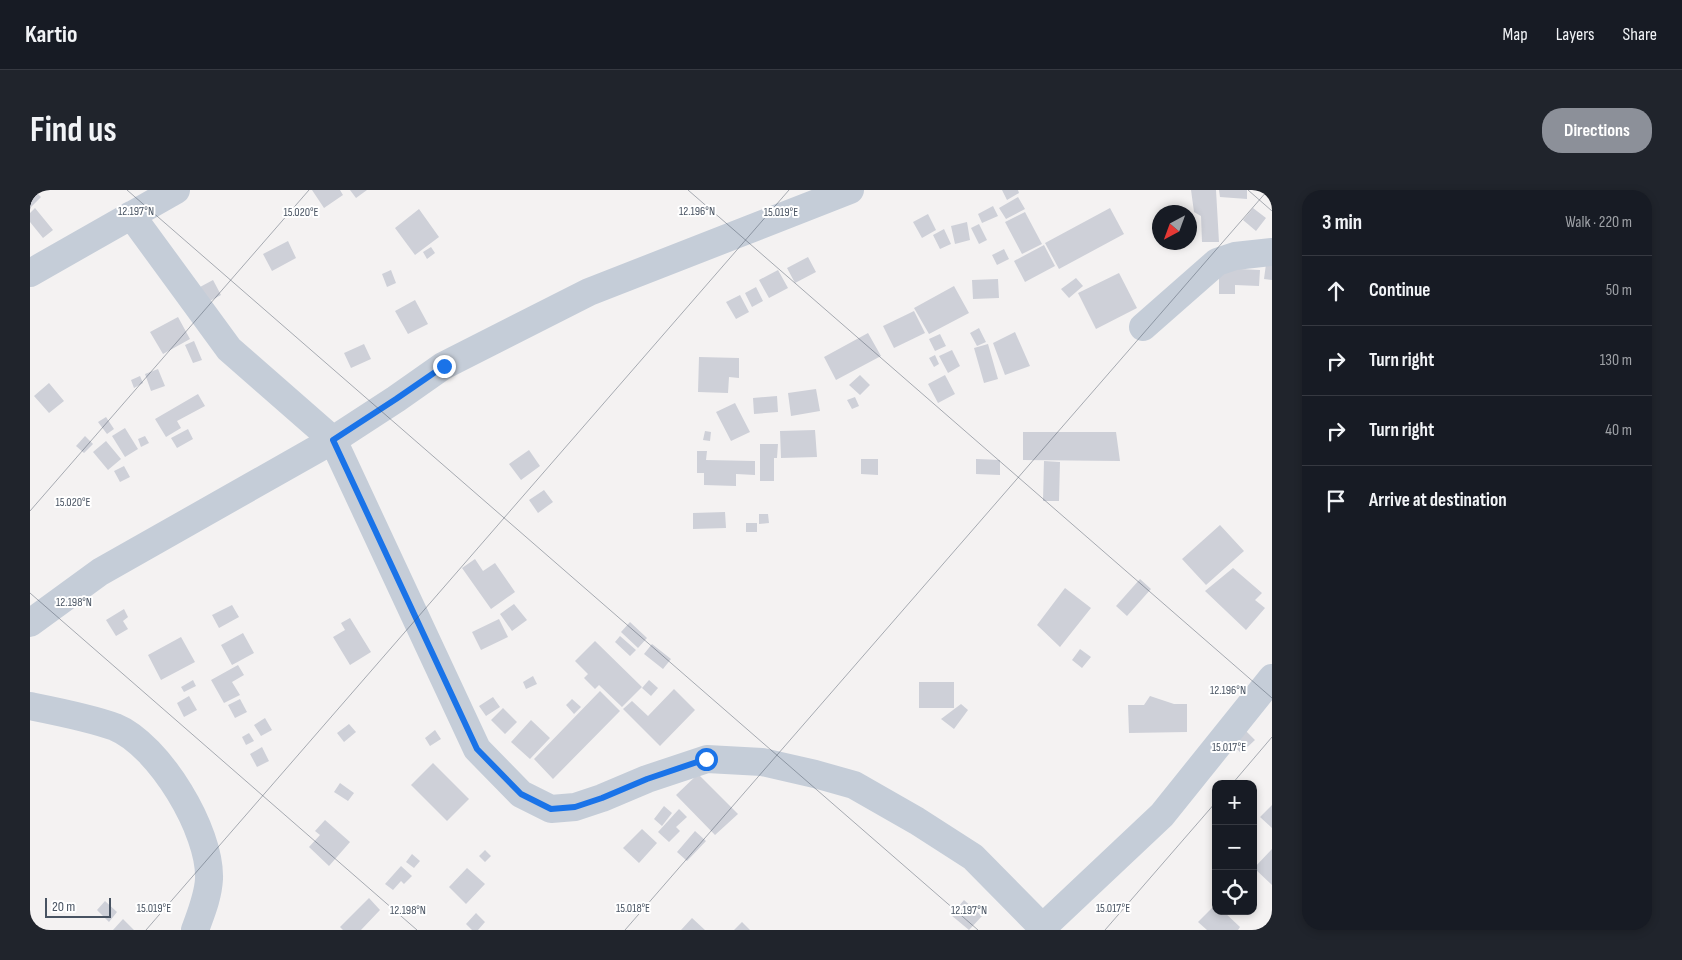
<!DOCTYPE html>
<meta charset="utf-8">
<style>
body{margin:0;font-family:"Sofia Sans Condensed",sans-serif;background:#20242c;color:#f1f3f6}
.controls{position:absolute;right:15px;bottom:15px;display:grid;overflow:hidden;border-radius:10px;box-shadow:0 2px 8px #0003}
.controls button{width:45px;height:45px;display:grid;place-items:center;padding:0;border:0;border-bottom:1px solid #363941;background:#171b24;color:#f1f3f6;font:25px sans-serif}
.compass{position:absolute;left:1122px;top:15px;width:45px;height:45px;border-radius:50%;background:#171b24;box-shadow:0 2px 8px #0003;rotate:221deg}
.scale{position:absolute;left:15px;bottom:12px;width:66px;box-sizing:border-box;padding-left:5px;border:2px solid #485362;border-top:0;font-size:14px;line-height:18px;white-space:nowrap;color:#485362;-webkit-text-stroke:4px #fff;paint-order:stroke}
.stop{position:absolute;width:15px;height:15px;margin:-11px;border:4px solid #1a73e8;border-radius:50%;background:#fff}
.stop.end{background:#1a73e8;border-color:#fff;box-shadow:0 1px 5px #0008}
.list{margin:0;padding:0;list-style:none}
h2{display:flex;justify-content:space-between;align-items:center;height:65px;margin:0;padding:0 20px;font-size:21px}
h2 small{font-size:16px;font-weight:400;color:#9ea1a6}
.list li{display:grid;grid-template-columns:32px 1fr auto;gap:15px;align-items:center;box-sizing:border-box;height:70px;padding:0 20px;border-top:1px solid #363941}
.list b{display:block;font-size:19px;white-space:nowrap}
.list em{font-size:16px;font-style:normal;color:#9ea1a6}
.icon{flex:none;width:28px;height:28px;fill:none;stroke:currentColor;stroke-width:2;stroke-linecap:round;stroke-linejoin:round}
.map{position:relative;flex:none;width:1242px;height:740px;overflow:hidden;border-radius:20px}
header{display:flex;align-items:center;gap:30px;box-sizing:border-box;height:70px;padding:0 25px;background:#171b24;border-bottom:1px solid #363941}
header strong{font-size:24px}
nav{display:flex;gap:28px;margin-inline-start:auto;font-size:18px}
.intro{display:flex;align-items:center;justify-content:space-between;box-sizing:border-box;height:120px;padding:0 30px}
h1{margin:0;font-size:35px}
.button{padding:12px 22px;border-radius:20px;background:#8c9099;color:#fff;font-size:18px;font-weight:700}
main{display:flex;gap:30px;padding:0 30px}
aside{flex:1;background:#171b24;border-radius:20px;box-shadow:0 2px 8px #0003}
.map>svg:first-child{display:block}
</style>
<header>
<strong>Kartio</strong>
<nav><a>Map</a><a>Layers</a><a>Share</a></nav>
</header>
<div class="intro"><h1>Find us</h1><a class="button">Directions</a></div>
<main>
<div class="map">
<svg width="1242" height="740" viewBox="0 0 1242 740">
<rect width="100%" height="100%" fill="#f4f2f2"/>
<!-- building -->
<path fill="#ced0d8" d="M0,0H4L11,7L0,18Z
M282,0H310L313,5L294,18Z
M320,0H337L326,8Z
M972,0H988L989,3L977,10Z
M1161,0H1186L1189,52H1172L1171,26L1164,22Z
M1189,0H1217V9L1190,7Z
M988,7L995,19L976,29L969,18Z
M963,16L968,26L952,33L948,24Z
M5,18L23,40L13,48L0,32V23Z
M1080,18L1094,44L1029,79L1015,53Z
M1223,18L1236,28L1226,41L1213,30Z
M389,19L409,47L385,65L365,38Z
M995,22L1012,54L992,64L975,32Z
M898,24L906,40L892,48L883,32Z
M937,32L940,50L925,54L921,36Z
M949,34L957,50L949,54L941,38Z
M914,39L921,54L910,59L903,45Z
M258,51L266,68L242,81L233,64Z
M1014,55L1025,76L995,92L984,71Z
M401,57L405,63L397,69L393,62Z
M974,59L979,69L967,75L962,65Z
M778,67L786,82L765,93L757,78Z
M1236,74L1242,75V90L1234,89Z
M1189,78L1230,80L1229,96L1205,95V104H1189Z
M361,80L366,93L357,97L352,84Z
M748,80L758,98L739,108L729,90Z
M1089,83L1107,118L1066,139L1048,103Z
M1046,88L1053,96L1039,108L1031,99Z
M968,89L969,108L943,109L942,90Z
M183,90L191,105L178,112L170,97Z
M924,96L939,123L899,144L884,118Z
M726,97L733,111L722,117L715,103Z
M710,105L719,122L706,129L696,112Z
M385,110L398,134L378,144L365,121Z
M884,121L895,143L864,158L853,136Z
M148,127L160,149L133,164L120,142Z
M949,138L956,152L947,156L940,143Z
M985,142L1000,176L975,185L963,153Z
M838,143L851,166L806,190L794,167Z
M910,144L916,156L905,161L899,149Z
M164,151L172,170L163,173L155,155Z
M334,154L341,169L321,178L314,163Z
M958,154L968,189L954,193L944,158Z
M922,160L930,176L918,183L909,166Z
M905,165L909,174L904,177L899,168Z
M669,167L709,168V188L699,187L698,203L668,202Z
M128,179L135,196L121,201L115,184Z
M830,185L840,195L830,205L819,195Z
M915,185L925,204L908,213L898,194Z
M110,186L113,193L104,198L101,190Z
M19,193L34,211L19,223L4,206Z
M786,199L790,221L761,226L758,203Z
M168,204L175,216L147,231L151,238L136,247L125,229Z
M747,206L748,222L724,224L723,208Z
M825,207L829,216L822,219L817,210Z
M705,213L720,242L701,251L686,222Z
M76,227L84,239L77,244L68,232Z
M95,238L108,259L95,267L82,246Z
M158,239L163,249L147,258L141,248Z
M785,240L787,267L751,268L750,241Z
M675,241L681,242L680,251L673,250Z
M993,242H1086L1090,271L993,270Z
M55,246L63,254L54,263L46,256Z
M115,246L119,253L111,257L108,249Z
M76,251L91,269L78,280L63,262Z
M730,254H748L747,268H744V291H730Z
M499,260L510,276L491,290L479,274Z
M667,261H677L676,270L725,271V285L706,284V296L674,295V283H667Z
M831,269H848V285L831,284Z
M946,269L970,270V285L946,284Z
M1014,271L1030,272L1029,311H1013Z
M94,276L100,287L90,292L84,281Z
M514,300L523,312L508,323L499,310Z
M695,322L696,338L663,339V323Z
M729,324H738L739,333L729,334Z
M716,333H727V342H716Z
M1190,335L1214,361L1176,395L1152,369Z
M445,369L453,381L465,373L485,402L461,419L432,378Z
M1203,378L1232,403L1225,410L1235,418L1216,440L1175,401Z
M1110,389L1121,399L1097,426L1086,416Z
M1035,398L1061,418L1030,457L1007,435Z
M484,414L497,430L482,441L470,424Z
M202,415L209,427L189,438L182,425Z
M94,419L98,427L93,431L98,439L86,446L76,430Z
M320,428L341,462L320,475L303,447L315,440L311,433Z
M469,429L478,447L451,460L442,442Z
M600,432L617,448L608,458L591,442Z
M213,443L224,463L202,475L191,455Z
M590,446L606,460L600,466L585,452Z
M151,447L165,472L131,490L118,465Z
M565,451L612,497L592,517L569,495L565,499L554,488L558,484L545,471Z
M622,454L641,469L633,479L614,464Z
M1050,459L1061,467L1052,478L1042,470Z
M208,475L214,485L202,492L210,505L194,513L181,490Z
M503,486L507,494L496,499L493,492Z
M163,490L166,496L154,502L151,497Z
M619,490L628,498L621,506L612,498Z
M889,492H924V518H889Z
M644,499L665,520L630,556L593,519L602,511L618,526Z
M570,501L590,521L523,589L504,569Z
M159,506L167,520L154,527L147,513Z
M1120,506L1144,514H1157V542L1099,543L1098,515H1114Z
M463,507L470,517L456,526L449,516Z
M210,509L217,522L205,528L198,515Z
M542,509L551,517L544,524L536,515Z
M931,514L938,520L924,539L911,529Z
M473,518L487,532L475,544L461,530Z
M235,528L242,540L231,546L224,535Z
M501,530L520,548L500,569L481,552Z
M319,534L326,542L314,552L307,543Z
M1213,538L1225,550L1211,563L1199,551Z
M405,540L411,549L400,556L395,548Z
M219,543L224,551L216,555L212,547Z
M232,557L239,571L227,577L220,564Z
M403,573L439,609L417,631L381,595Z
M668,584L708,624L685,645L646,605Z
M310,593L324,603L318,611L304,602Z
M1242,615V638L1230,627Z
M634,616L642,623L632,636L624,629Z
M649,619L657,627L646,637L650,641L639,652L628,642Z
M295,630L320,652L299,676L279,657L290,645L285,641Z
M612,639L627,653L609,673L593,658Z
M665,641L676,651L657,671L647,662Z
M1242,659V695L1224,678Z
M455,660L461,666L455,672L449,666Z
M382,664L390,671L384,678L376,672Z
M371,676L382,686L374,694L371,691L363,700L355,694Z
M437,678L455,694L436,714L419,697Z
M339,708L350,720L331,740H313L310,737Z
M934,710L952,726L939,740L921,725Z
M75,711L87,722L79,732L67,720Z
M1186,714V721H1193L1210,737L1208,740H1177L1168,732Z
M446,723L455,732L448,740H442L436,734Z
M662,728L675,740H651Z
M93,729L104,740H83Z
M712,732L720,740H704Z"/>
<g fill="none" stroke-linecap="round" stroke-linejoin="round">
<!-- minor -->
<path stroke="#c5cdd8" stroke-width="28" d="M101,25L199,159L303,250L447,559L491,604L521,619L545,617L572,608L617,589L677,569L732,572L785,584L824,595L887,631L943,667L1015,740
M0,83L146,0
M1113,137L1187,72L1205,66L1242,62
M0,433L70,382L303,250L366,209L413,176L559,102L820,0
M0,516C25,521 61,528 85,537C129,555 181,641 179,689C178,707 171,723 165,740
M1010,740L1132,625L1242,488"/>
</g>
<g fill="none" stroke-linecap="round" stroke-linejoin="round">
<!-- route -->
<path stroke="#1a73e8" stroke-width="6" d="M414,176L366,209L303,250L447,559L491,604L521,619L545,617L572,608L617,589L676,569"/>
</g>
<!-- ticks -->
<path fill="none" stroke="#485362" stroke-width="1" stroke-opacity="0.45" d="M97,0L948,740M658,0L1242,508M1218,0L1242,21M0,321L279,0M0,403L387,740M1202,594L1242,547M116,740L759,0M595,740L1238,0M1075,740L1186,612"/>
<g font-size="12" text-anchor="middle" fill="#485362" stroke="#fff" stroke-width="4" stroke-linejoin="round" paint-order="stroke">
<text x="106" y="25">12.197°N</text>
<text x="667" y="25">12.196°N</text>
<text x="271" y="26">15.020°E</text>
<text x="751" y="26">15.019°E</text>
<text x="43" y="316">15.020°E</text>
<text x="44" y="416">12.198°N</text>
<text x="1198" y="504">12.196°N</text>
<text x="1199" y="561">15.017°E</text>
<text x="124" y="722">15.019°E</text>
<text x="603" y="722">15.018°E</text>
<text x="1083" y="722">15.017°E</text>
<text x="378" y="724">12.198°N</text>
<text x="939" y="724">12.197°N</text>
</g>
</svg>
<div class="controls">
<button>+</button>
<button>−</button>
<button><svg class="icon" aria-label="locate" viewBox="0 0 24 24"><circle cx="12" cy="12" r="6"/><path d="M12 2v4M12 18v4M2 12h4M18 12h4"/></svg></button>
</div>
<svg class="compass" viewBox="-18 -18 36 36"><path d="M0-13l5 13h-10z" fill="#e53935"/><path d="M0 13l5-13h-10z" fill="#9ea1a6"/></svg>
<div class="scale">20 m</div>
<div class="stop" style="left:676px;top:569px"></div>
<div class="stop end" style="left:414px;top:176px"></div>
</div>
<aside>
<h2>3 min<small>Walk · 220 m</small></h2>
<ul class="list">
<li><svg class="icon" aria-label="ahead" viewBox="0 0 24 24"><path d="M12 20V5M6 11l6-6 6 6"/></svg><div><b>Continue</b></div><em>50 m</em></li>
<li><svg class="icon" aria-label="right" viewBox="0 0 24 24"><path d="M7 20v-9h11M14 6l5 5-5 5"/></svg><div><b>Turn right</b></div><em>130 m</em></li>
<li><svg class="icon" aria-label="right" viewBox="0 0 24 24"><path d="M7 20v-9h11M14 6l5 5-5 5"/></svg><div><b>Turn right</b></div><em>40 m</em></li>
<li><svg class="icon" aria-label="arrive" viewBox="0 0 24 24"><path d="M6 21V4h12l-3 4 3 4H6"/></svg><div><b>Arrive at destination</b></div></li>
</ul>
</aside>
</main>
